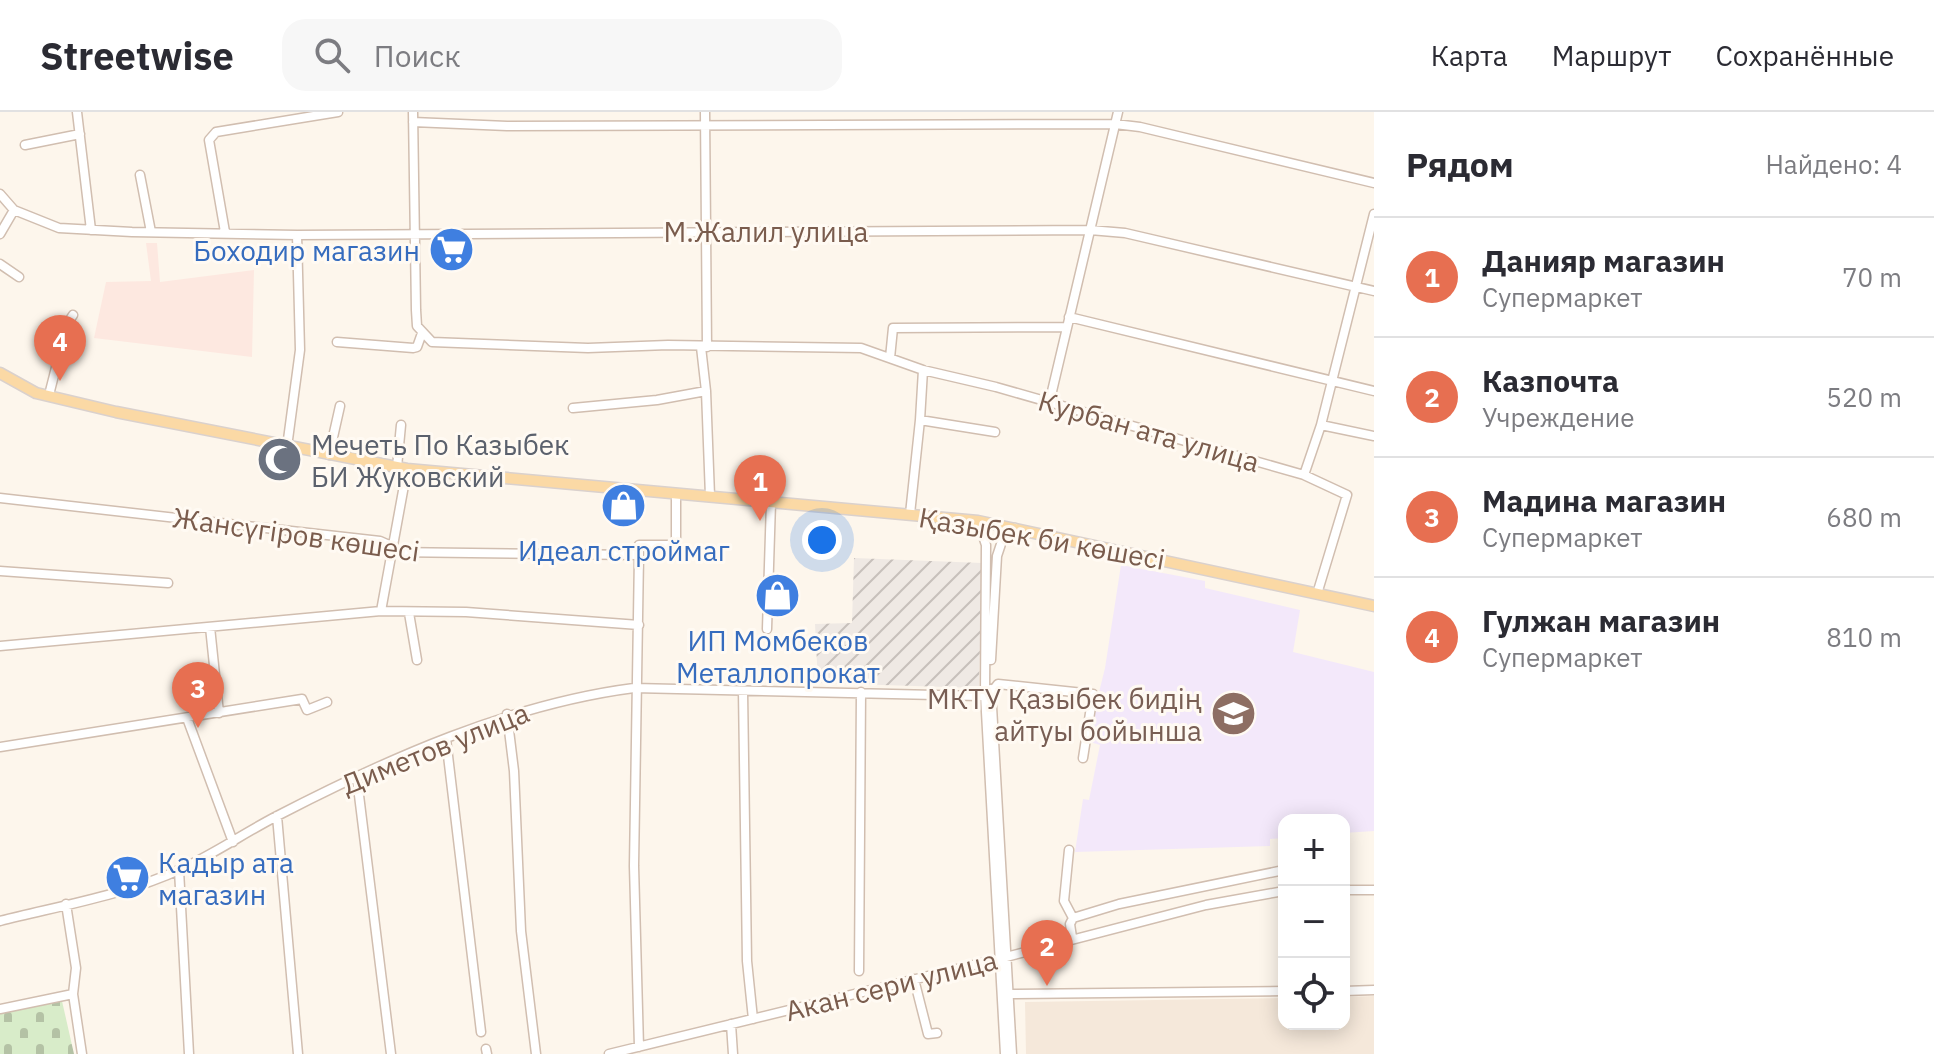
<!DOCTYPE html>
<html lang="ru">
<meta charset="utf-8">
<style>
body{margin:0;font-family:"IBM Plex Sans",sans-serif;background:#f7f7f7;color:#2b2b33}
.controls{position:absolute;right:24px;bottom:24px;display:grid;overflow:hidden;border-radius:16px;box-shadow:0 4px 20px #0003}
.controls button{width:72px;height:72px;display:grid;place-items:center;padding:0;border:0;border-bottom:2px solid #e1e1e2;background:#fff;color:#2b2b33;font:40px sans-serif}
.you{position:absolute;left:822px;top:428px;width:28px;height:28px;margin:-20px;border:6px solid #fff;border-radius:50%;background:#1a73e8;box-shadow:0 0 0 12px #1a73e833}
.badge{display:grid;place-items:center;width:52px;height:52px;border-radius:50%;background:#e76f51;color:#fff;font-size:26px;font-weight:700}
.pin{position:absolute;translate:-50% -66px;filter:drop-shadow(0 2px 4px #0008)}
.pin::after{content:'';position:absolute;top:42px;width:28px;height:24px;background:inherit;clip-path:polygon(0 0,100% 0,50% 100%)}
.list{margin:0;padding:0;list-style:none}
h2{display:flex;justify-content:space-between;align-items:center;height:104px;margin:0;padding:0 32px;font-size:34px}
h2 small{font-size:26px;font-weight:400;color:#7c7c81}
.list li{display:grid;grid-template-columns:52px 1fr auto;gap:24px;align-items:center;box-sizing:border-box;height:120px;padding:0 32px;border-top:2px solid #e1e1e2}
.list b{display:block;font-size:30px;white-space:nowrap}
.list p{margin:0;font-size:26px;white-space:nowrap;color:#7c7c81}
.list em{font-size:26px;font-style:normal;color:#7c7c81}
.icon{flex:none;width:44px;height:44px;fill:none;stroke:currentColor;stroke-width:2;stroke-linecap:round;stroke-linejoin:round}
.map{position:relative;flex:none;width:1374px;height:942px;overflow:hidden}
header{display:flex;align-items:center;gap:48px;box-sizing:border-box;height:112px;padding:0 40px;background:#fff;border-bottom:2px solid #e1e1e2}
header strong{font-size:38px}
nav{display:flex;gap:44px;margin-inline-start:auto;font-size:28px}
.search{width:560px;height:72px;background:#f7f7f7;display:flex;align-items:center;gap:20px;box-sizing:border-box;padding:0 28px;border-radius:24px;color:#7c7c81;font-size:30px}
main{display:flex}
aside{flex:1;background:#fff}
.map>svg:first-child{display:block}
</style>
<header>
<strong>Streetwise</strong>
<div class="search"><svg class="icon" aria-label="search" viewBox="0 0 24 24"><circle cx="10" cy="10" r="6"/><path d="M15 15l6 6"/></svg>Поиск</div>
<nav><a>Карта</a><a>Маршрут</a><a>Сохранённые</a></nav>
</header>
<main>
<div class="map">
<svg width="1374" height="942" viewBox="0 0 1374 942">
<defs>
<pattern id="industrial-furrows" width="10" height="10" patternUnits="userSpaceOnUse" patternTransform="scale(2)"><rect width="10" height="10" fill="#efe9e4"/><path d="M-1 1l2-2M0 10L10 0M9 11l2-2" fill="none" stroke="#c7c0bb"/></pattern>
<pattern id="cemetery-stones" width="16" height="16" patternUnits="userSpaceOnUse" patternTransform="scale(2)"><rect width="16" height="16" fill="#d8ecc9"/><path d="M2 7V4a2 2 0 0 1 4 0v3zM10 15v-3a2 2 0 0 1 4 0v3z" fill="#b4c2a5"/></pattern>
</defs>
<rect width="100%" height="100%" fill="#fdf6ec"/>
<!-- residential -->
<path fill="#f5e8da" d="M1374,884V942H1026L1025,890L1284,886V912H1344V885Z"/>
<!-- commercial -->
<path fill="#fde8e0" d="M146,131H157L160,170L254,158L252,245L94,226L106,170L151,169Z"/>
<!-- industrial -->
<path fill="url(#industrial-furrows)" d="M854,446L982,451L979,576L818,571L815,512L852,511Z"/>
<!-- education -->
<path fill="#f3e8fa" d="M1121,453L1205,469V476L1300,498L1293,540L1374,560V719L1344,721V708H1284V726L1270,727V734L1075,740L1083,687L1089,688L1100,633L1087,629L1105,556Z"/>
<!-- cemetery -->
<path fill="url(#cemetery-stones)" d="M62,889L74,942H0V901Z"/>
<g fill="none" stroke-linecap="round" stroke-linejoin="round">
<defs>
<path id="minor" d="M77,0L91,118
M413,0L416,198L417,214L432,230L588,236L668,233L861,236L923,258L996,275L1304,363L1347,383L1317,482
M705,0L707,235
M413,10L507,14L1115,12L1140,15L1374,71
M25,33L80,22
M140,63L151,120
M0,82L14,98L59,116L132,120L297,123L1090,118L1125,121L1374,179
M225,120L209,28L216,20L338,0
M0,122L14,98
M0,152L19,165
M1069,205L1374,279
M337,230L413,236L417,235L422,221
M890,246L893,216L1067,215
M706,279L710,384
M49,283L67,212L73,203
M1049,292L1118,0
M573,296L657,288L706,279L701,235
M920,308L923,258
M1321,313L1374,102
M287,335L300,238L297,123
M329,343L340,294
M397,355L401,313
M1304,363L1321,313L1374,324
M0,386L380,429L389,433L392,440L639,443V433H676V383
M910,402L920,308L995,320
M978,409L986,433L985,582L1005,942
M0,459L168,471
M381,499L407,357
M409,501L417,548
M210,515L219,601
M767,517L771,390
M0,534L381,499L466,500L639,513
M991,548L997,444L1002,429L1015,416
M991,577L1012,942
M743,579L747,849L753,907
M507,602L514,659L521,819L536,942
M187,606L233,730
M446,627L481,920
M0,635L302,587L307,598L327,590
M357,667L391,942
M277,704L298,942
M1069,738L1064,789L1073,806
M179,758L189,942
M1344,778H1374
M66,792L76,856L73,882L82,942
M0,809C59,794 125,783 181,757C214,742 244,721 277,704C387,647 510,592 634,576L979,584L991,581L998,572L1093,582L1083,646
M1072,825L1070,812L1073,806L1119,792L1284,758
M859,859L861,580
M914,867L928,922L937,921
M1344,879L1374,878
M1007,882L1284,879
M0,897L73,882
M731,912L733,942
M639,935L634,754L639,443
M486,937L487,942
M609,942L1006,845L1206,793L1284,779"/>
<path id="major" d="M0,261L36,281L116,300L407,357L978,409L1374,494"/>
</defs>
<!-- minor casing -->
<use href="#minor" stroke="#d1beb0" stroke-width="11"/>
<!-- major casing -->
<use href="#major" stroke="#dad1cd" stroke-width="13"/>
<!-- minor -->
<use href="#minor" stroke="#fff" stroke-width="8"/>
<!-- major -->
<use href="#major" stroke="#fbd9a5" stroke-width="10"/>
</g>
<!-- icons -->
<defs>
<symbol id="supermarket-disc" viewBox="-11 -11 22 22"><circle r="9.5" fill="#3f7fe0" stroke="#fffaf3"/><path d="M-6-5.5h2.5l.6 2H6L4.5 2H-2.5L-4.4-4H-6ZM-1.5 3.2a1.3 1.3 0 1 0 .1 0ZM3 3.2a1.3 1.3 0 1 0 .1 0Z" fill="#fff"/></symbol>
<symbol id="mosque-disc" viewBox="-11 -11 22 22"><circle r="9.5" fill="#6b7280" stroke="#fffaf3"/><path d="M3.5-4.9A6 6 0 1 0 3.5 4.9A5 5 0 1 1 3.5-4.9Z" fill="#fff"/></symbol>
<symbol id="shop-disc" viewBox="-11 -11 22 22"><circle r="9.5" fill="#3f7fe0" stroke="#fffaf3"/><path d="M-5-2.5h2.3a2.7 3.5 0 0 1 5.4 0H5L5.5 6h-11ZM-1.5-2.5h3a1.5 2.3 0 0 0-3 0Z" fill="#fff"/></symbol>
<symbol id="university-disc" viewBox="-11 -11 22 22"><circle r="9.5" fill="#8d6e63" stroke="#fffaf3"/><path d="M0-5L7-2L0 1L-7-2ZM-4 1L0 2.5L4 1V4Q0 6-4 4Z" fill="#fff"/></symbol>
</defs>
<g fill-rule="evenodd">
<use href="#supermarket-disc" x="426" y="112" width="51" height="51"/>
<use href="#mosque-disc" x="254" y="322" width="51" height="51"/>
<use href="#shop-disc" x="598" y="368" width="51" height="51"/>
<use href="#shop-disc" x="752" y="458" width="51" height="51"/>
<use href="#university-disc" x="1208" y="576" width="51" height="51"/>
<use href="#supermarket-disc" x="102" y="740" width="51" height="51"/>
</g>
<g text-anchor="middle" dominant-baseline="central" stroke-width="6" stroke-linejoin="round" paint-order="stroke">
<!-- street labels -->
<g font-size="28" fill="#7a5c4d" stroke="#fffaf3">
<text x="766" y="119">М.Жалил улица</text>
<text transform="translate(1149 319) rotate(16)">Курбан ата улица</text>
<text transform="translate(296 422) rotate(8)">Жансүгіров көшесі</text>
<text transform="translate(1042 426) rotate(10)">Қазыбек би көшесі</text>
<text transform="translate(435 636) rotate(-22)">Диметов улица</text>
<text transform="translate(891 873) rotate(-14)">Акан сери улица</text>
</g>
<!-- shop labels -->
<g font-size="28" fill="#366cbe" stroke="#fffaf3">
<text x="420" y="138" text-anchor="end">Боходир магазин</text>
<text x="624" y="438">Идеал строймаг</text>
<text x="778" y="528">ИП Момбеков<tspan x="778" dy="32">Металлопрокат</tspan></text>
<text x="158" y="750" text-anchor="start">Кадыр ата<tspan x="158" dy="32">магазин</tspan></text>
</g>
<!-- worship labels -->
<g font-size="28" fill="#5b616d" stroke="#fffaf3" text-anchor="start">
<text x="311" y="332">Мечеть По Казыбек<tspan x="311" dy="32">БИ Жуковский</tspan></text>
</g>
<!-- education labels -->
<g font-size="28" fill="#785e54" stroke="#fffaf3" text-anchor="end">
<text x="1202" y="586">МКТУ Қазыбек бидің<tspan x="1202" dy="32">айтуы бойынша</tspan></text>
</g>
</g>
</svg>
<div class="controls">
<button>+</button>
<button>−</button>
<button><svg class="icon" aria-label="locate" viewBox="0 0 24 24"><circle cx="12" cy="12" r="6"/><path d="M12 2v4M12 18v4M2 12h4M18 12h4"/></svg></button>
</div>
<div class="you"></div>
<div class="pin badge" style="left:760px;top:409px">1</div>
<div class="pin badge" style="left:1047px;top:874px">2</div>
<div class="pin badge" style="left:198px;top:616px">3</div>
<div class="pin badge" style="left:60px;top:269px">4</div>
</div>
<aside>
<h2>Рядом<small>Найдено: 4</small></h2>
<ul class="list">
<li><span class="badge">1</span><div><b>Данияр магазин</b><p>Супермаркет</p></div><em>70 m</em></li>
<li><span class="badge">2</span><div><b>Казпочта</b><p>Учреждение</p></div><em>520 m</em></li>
<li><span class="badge">3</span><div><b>Мадина магазин</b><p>Супермаркет</p></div><em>680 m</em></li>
<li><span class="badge">4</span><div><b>Гулжан магазин</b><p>Супермаркет</p></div><em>810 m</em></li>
</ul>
</aside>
</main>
